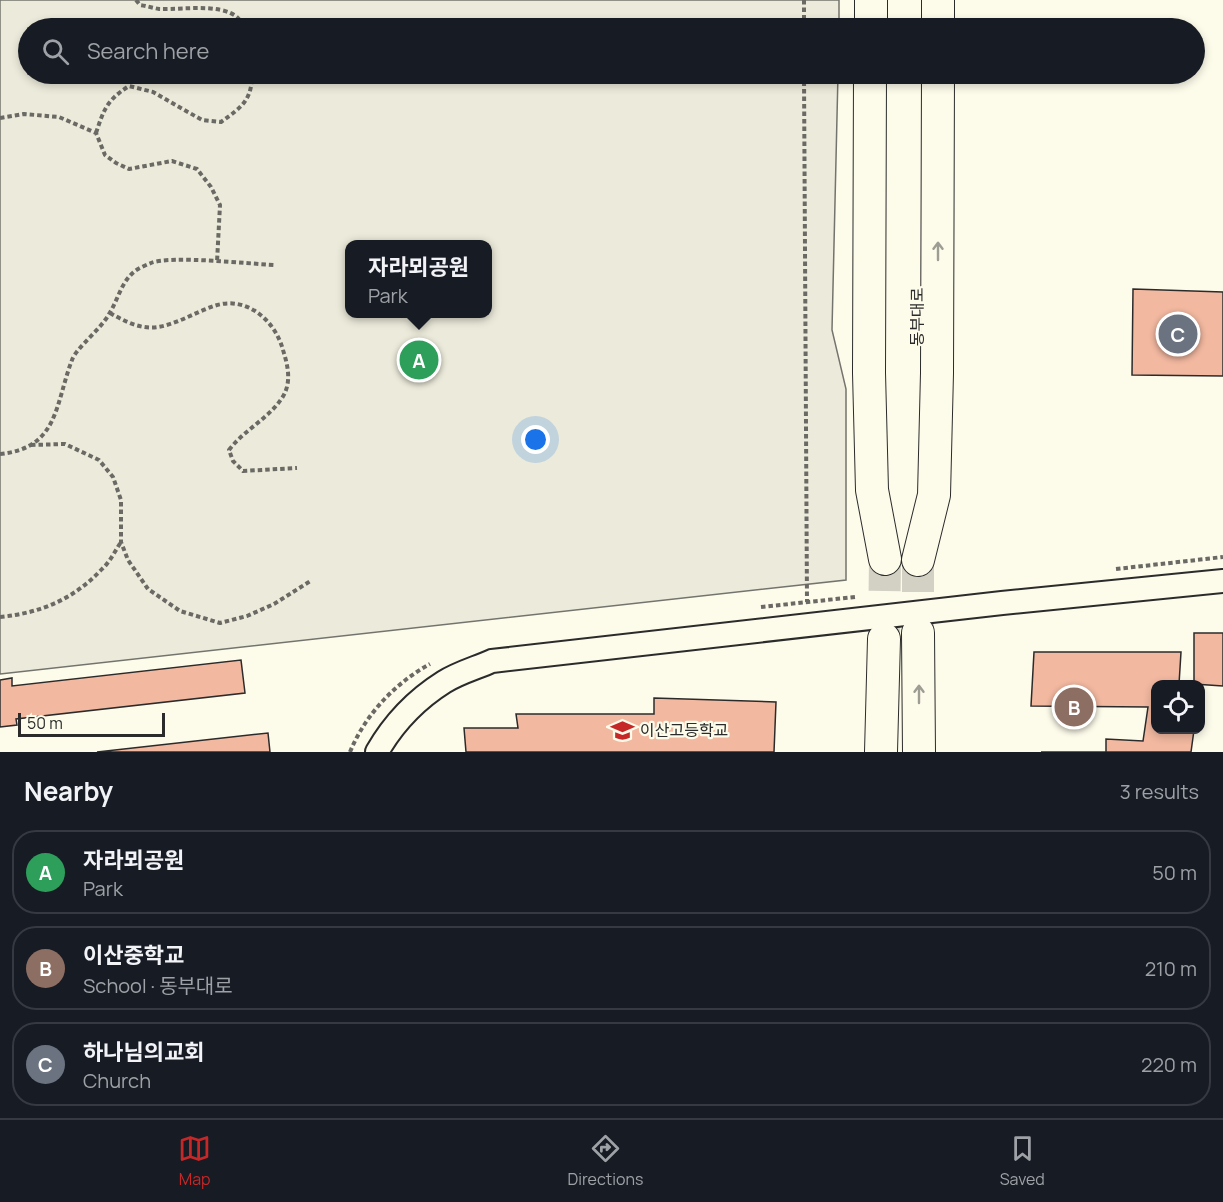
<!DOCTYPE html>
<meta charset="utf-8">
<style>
body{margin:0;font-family:Manrope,"Noto Sans KR",sans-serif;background:#242831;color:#f1f3f6}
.controls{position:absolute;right:18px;bottom:18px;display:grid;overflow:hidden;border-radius:12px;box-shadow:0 3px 9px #0003}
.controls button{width:54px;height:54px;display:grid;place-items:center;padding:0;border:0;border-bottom:2px solid #363941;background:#171b24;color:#f1f3f6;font:30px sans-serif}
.scale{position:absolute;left:18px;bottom:15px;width:147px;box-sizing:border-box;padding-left:6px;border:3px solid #2b2b2b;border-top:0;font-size:16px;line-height:21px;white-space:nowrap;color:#2b2b2b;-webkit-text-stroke:4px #fdfbea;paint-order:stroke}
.you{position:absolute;left:536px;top:440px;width:21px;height:21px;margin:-15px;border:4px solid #fff;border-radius:50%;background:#1a73e8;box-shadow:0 0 0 9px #1a73e833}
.badge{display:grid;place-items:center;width:39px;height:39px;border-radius:50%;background:#c62828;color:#fff;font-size:20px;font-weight:700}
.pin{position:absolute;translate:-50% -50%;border:3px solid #fff;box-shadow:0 2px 6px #0006}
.popup{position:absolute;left:345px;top:240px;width:147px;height:78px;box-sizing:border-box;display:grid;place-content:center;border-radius:12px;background:#171b24;filter:drop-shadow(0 2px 4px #0005);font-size:20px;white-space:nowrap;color:#9ea1a6}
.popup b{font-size:22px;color:#f1f3f6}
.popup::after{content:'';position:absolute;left:50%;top:100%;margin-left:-12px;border:12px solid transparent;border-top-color:#171b24}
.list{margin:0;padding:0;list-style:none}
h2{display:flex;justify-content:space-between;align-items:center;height:78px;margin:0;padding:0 24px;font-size:26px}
h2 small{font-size:20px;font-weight:400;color:#9ea1a6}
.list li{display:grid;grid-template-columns:39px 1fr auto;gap:18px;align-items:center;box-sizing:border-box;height:84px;margin:0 12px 12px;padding:0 12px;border:2px solid #363941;border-radius:24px}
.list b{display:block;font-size:22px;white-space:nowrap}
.list p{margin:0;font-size:20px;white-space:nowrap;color:#9ea1a6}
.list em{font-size:20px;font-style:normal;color:#9ea1a6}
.icon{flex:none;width:33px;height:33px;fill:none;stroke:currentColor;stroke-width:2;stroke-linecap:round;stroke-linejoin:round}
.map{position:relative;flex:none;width:1223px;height:752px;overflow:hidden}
.search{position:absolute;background:#171b24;box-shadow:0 3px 9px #0003;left:18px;right:18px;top:18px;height:66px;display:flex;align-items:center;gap:15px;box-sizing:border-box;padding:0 21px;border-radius:33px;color:#9ea1a6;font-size:22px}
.sheet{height:366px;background:#171b24}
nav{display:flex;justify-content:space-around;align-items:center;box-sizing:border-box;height:84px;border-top:2px solid #363941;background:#171b24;font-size:16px;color:#9ea1a6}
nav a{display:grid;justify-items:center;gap:3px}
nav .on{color:#c62828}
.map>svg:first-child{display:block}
</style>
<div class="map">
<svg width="1223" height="752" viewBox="0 0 1223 752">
<rect width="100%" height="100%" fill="#fdfbea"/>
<!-- green -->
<path fill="#ecebdb" stroke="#74746e" stroke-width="1.5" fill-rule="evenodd" d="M0,0H839V28H28V74H838L832,330L846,389V580L0,674ZM350,244H488V314H350Z"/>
<!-- building -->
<path fill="#f2b8a0" stroke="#2b2b2b" stroke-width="1.5" d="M1133,289L1223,292V376L1132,375Z
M1194,633H1223V686L1194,684Z
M1034,652H1181L1179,684H1156V730H1194L1191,752H1041H1106V739L1143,741L1148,707L1031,706Z
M241,660L245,693L16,719L17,725L0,727V680L12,678V686Z
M654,698L776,702L774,752H466L464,728H518L516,714H654Z
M268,733L270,752H97Z"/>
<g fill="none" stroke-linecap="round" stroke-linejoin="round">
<!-- highway-tunnel -->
<path stroke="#d3d1c4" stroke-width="32" stroke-dasharray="32 16" stroke-linecap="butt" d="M918,560V633
M884,639L885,559"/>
<defs>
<path id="minor" d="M377,752C393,724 417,699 444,682C458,673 476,668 492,661L1002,603L1223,581"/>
<path id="highway" d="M871,28V0
M938,28V0
M870,74L869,373L872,490L885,559
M918,560L934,495L937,373L938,74
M918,633L919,752
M881,752L884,639"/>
</defs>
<!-- minor casing -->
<use href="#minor" stroke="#2b2b2b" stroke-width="26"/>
<!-- highway casing -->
<use href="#highway" stroke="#2b2b2b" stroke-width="34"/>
<!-- path -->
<path stroke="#6a6964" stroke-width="4" stroke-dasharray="4.5 3" stroke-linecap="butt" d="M136,0L140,5C147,6 153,8 159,9C186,10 236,0 244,28
M804,0V28
M804,74L807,602
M0,118L24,114L59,117L96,133L105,155L116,163L129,169L172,161L197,169L211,187L220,205L217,262
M96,133C104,109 107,100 129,86L153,92L202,120L221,122C242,107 252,100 252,74
M110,313C124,321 141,330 158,327C177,324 196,312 214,306C246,295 275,320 283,350C288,366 292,383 282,398C268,419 244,430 229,450L233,461L243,471L297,468
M31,445L65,444L99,460L113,477L121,500V542L128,560L148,589L180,611L220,623L247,616L274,604L312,580
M0,454C59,448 55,404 72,360C76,348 101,329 109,314C118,300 121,282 135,271C139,268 146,265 151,263C171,255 250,264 275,265
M1116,569L1223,557
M761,607L855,597
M0,617C41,613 74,599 102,569C110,562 115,551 121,542
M350,752C365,715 395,683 430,664"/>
<!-- minor -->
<use href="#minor" stroke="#fdfbea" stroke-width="22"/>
<!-- highway -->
<use href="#highway" stroke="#fdfbea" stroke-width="32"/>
</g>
<!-- one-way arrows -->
<defs><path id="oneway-shaft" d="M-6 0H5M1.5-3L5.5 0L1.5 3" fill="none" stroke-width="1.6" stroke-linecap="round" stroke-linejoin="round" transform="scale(1.5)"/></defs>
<g stroke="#9e9d94">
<use href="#oneway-shaft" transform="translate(938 251) rotate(-90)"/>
<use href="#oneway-shaft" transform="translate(919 694) rotate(-90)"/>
</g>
<!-- icons -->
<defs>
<symbol id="school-bare" viewBox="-9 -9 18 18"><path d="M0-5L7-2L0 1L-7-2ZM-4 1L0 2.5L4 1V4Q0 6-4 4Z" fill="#c62828" stroke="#fdfbea" stroke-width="2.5" paint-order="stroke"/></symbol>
</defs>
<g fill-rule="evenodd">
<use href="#school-bare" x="606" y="714" width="33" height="33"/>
</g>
<g text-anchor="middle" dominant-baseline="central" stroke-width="4.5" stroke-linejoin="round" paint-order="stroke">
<!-- street labels -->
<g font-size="16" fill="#2b2b2b" stroke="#fdfbea">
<text transform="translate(917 317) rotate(-90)">동부대로</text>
</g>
<!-- poi labels -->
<g font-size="16" fill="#2b2b2b" stroke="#fdfbea" text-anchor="start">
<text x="640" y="730">이산고등학교</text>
</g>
</g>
</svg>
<div class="controls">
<button><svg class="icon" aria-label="locate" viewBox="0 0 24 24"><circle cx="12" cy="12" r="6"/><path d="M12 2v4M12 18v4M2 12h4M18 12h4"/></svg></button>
</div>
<div class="scale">50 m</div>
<div class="you"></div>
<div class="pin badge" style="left:419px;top:360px;background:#2e9e5b">A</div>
<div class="popup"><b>자라뫼공원</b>Park</div>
<div class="pin badge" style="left:1074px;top:707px;background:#8d6e63">B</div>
<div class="pin badge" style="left:1178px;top:334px;background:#6b7280">C</div>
<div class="search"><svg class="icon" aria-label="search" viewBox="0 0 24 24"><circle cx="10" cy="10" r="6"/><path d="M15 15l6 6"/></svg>Search here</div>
</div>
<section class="sheet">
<h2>Nearby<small>3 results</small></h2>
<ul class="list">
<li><span class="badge" style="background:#2e9e5b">A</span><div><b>자라뫼공원</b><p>Park</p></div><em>50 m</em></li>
<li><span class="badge" style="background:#8d6e63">B</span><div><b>이산중학교</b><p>School · 동부대로</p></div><em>210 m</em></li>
<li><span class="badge" style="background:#6b7280">C</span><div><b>하나님의교회</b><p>Church</p></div><em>220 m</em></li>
</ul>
</section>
<nav>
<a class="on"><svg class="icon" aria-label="map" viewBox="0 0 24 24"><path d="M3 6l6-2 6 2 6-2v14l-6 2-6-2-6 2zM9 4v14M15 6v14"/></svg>Map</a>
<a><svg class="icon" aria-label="directions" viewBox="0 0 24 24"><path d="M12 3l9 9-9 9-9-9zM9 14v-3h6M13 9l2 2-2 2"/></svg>Directions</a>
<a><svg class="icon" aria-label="saved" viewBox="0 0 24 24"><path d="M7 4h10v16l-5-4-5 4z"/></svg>Saved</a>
</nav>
